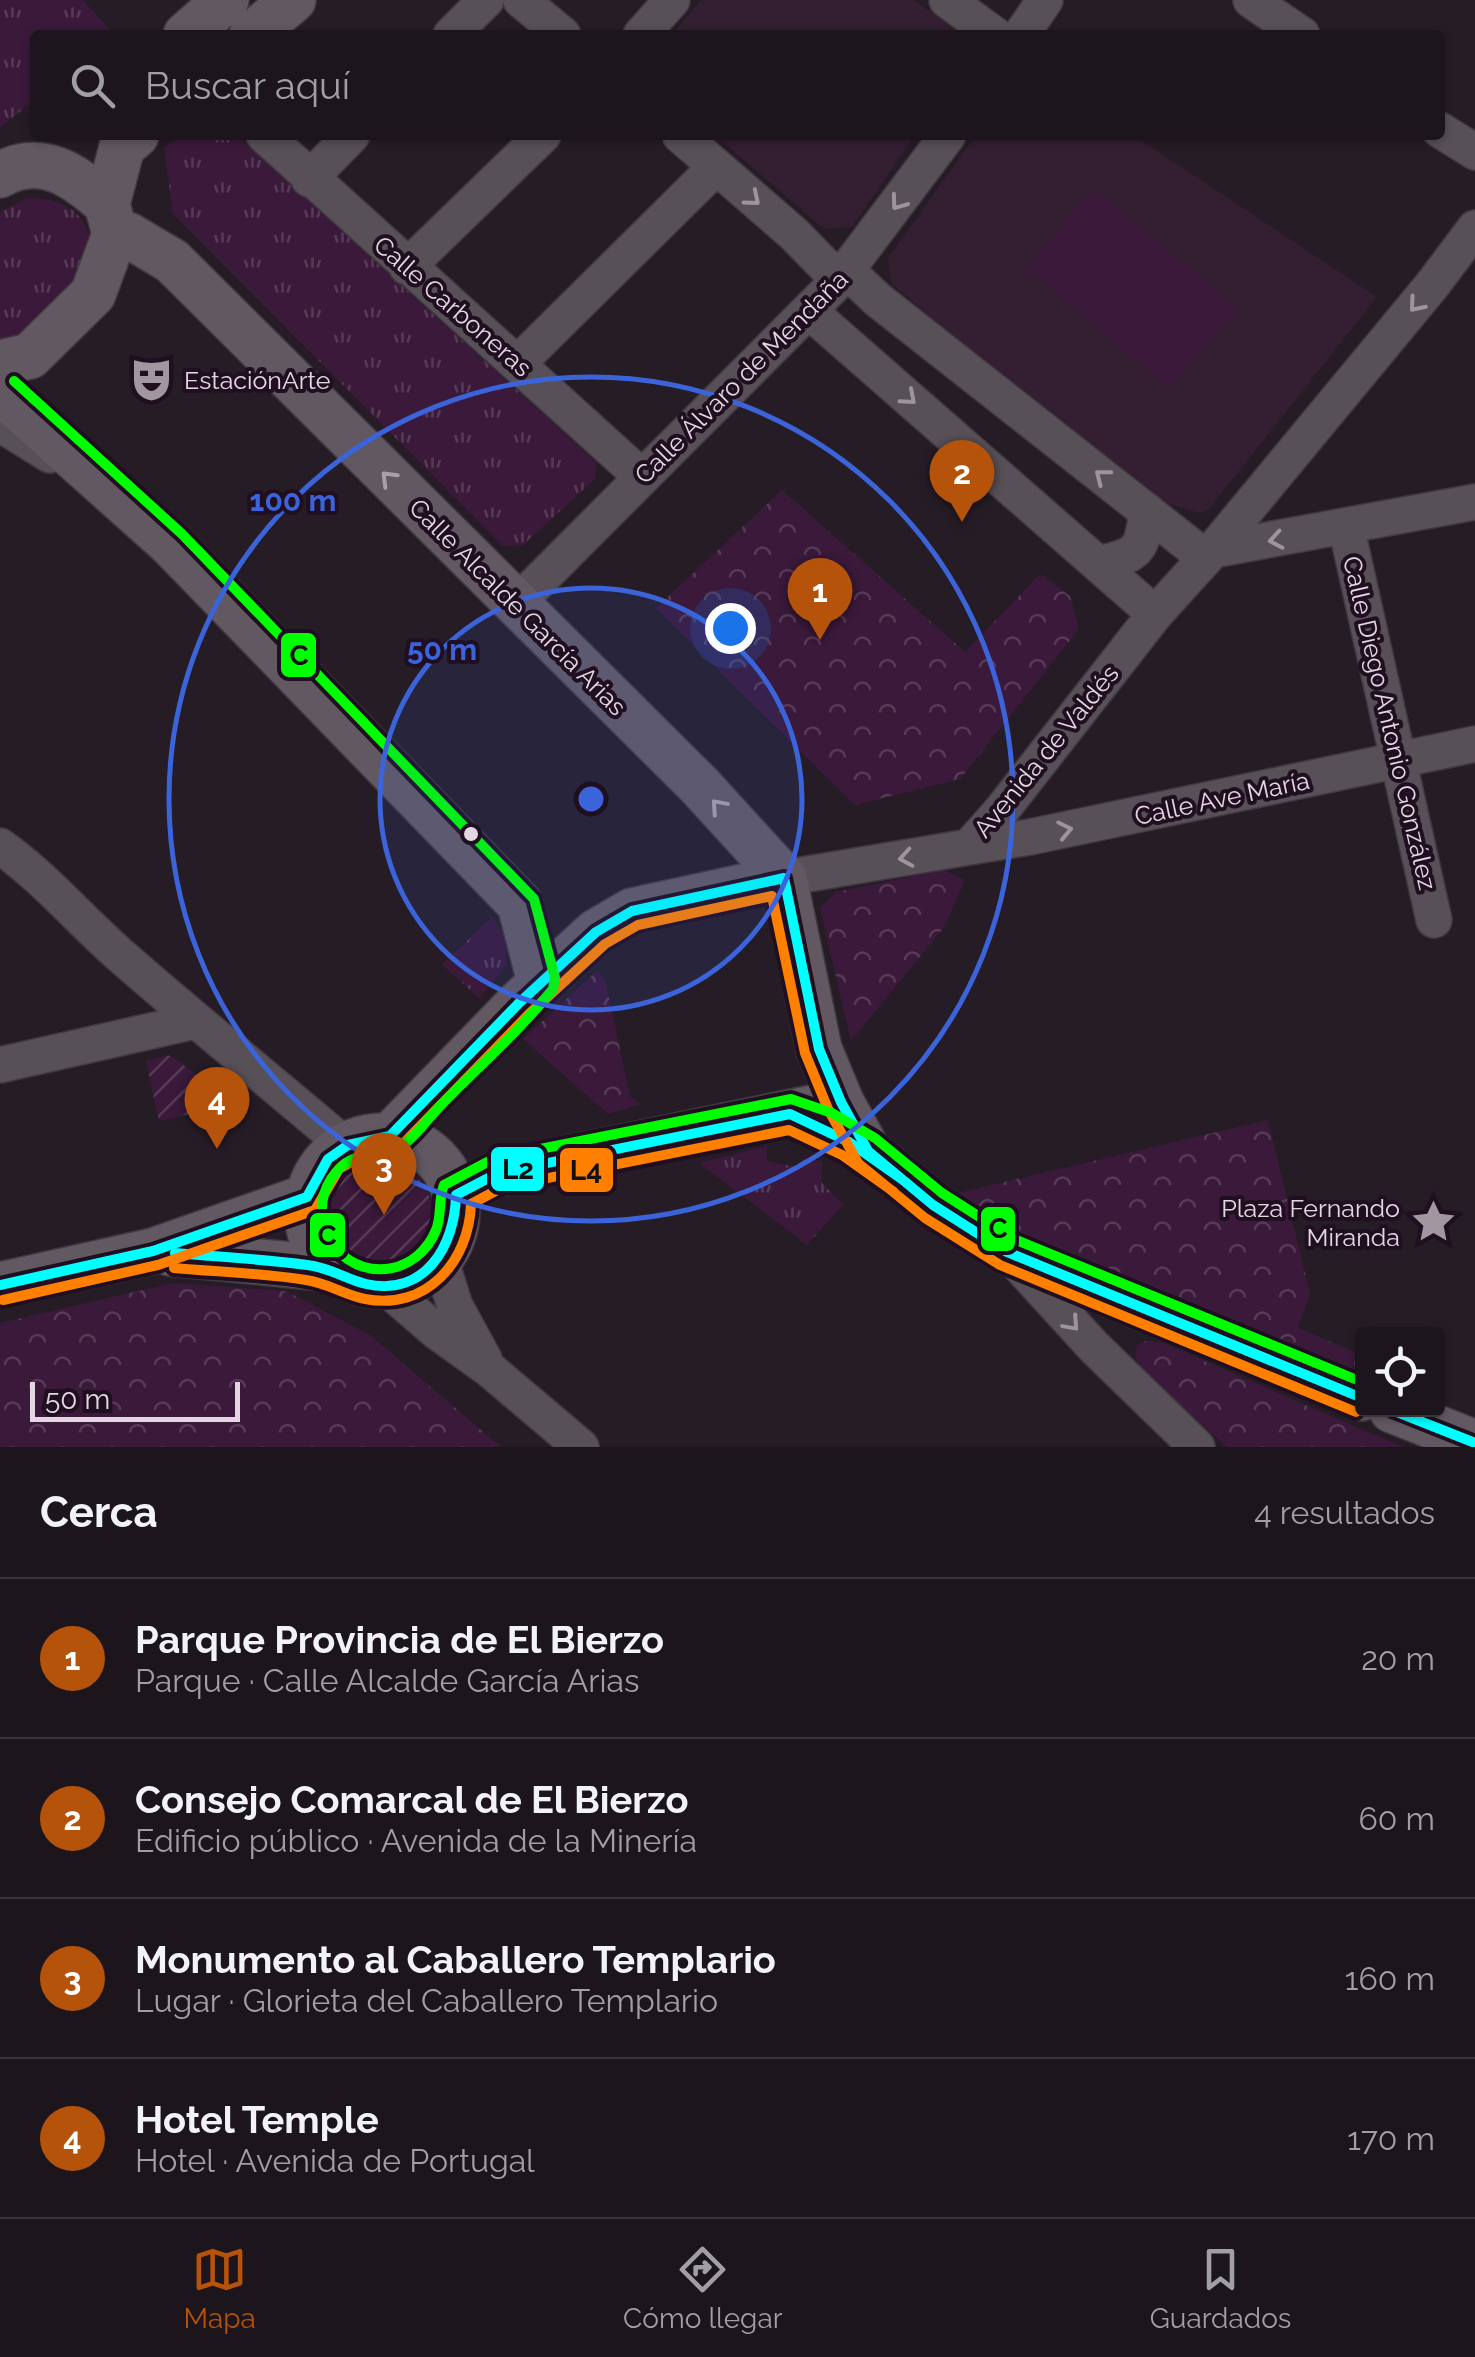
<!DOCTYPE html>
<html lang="es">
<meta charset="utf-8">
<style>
body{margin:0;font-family:Raleway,sans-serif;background:#251e25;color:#f1f3f6}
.controls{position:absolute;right:30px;bottom:30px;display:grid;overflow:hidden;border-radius:10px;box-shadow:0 2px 8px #0004}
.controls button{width:90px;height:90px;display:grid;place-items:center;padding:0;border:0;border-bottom:2px solid #3a343b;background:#1c151c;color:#f1f3f6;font:50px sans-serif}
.scale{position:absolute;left:30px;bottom:25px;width:210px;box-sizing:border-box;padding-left:10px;border:5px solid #e4d7e3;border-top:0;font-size:28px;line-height:35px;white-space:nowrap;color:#e4d7e3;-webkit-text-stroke:8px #200f20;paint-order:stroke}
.you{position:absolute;left:730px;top:628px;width:35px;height:35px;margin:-25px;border:8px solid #fff;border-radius:50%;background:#1a73e8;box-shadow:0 0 0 15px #1a73e833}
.badge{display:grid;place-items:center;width:65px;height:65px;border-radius:50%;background:#b45309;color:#fff;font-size:32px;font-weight:700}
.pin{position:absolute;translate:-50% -82px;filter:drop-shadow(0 2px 5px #0008)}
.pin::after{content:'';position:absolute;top:52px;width:35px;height:30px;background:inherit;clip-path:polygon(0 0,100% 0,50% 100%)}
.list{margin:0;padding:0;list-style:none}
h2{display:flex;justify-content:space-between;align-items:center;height:130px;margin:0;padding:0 40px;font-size:42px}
h2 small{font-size:32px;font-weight:400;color:#a09fa3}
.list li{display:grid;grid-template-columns:65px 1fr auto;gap:30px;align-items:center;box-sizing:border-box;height:160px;padding:0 40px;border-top:2px solid #3a343b}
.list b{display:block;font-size:38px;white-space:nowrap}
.list p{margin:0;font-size:32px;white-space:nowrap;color:#a09fa3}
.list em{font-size:32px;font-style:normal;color:#a09fa3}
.icon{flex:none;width:55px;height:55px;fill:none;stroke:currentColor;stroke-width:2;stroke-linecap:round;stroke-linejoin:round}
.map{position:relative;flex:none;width:1475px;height:1447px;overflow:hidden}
.search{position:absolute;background:#1c151c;box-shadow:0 2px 8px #0004;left:30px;right:30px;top:30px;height:110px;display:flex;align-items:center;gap:25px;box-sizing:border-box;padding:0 35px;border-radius:10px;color:#a09fa3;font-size:38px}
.sheet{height:770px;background:#1c151c}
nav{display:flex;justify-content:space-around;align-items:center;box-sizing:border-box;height:140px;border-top:2px solid #3a343b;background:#1c151c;font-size:28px;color:#a09fa3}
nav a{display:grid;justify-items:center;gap:5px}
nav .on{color:#b45309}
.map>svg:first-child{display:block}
</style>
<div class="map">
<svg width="1475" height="1447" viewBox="0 0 1475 1447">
<defs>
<pattern id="grass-tufts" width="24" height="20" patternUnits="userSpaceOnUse" patternTransform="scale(2.5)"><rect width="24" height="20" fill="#3a193a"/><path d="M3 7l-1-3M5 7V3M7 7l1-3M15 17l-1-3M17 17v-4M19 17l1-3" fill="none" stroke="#563a56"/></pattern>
<pattern id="park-crowns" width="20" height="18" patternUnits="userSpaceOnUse" patternTransform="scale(2.5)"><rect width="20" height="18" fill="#3a193a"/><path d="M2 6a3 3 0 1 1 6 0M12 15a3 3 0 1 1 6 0" fill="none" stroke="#563a56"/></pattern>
<pattern id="garden-furrows" width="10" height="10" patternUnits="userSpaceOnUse" patternTransform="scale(2.5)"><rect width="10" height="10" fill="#3a193a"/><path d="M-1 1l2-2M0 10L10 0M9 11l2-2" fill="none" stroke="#563a56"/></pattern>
</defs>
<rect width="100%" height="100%" fill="#261c26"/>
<!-- built -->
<path fill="#331e32" d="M701,0H914L963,35H671Z
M715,135H915L852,227L824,229Z
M976,135H1133L1377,297L1209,509L1200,513L1141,496L891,283L888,258Z"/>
<!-- grass -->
<path fill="url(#grass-tufts)" d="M0,0H83L114,34L35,35V99L0,128Z
M181,135H236L597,463L595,479L523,545L503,546L173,214L164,148Z
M27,198C63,198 84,209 92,246C76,288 44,328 0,342V212Z
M492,917L504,934L507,965L479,998L442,965Z
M767,1146V1161L800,1168L802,1158L822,1161V1183L843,1205L807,1245L699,1163Z"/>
<!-- park -->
<path fill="url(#park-crowns)" d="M782,490L965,652L1040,574L1070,596L1079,629L960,779L855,805L656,608Z
M944,870L965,880L945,926L851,1041L820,908L836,892Z
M597,971L605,979L630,1097L641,1104L608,1114L523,1039Z
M1268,1120L1310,1294L1298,1328L1362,1355V1392L1323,1365L1024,1235L958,1193Z
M173,1283L286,1291L370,1335L501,1447H0V1323Z
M1146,1341L1161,1342L1402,1447H1227L1142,1370L1135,1357L1137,1345Z"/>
<!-- garden -->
<path fill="url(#garden-furrows)" d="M167,1055L173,1057L235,1104L159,1121L146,1061Z
M330 1213a51 51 0 1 1 102 0a51 51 0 1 1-102 0Z"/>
<!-- pitch -->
<path fill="#3a193a" d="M1094,189L1238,309L1169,388L1026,267Z"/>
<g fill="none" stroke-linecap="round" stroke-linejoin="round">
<defs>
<path id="minor" d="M521,0L563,35
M947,0L995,35
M1251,0L1302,35
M451,35L486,0
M641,35L672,0
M1021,35L1045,0
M1440,130L1475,152
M264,135L642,477
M680,135L794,234L839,280
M309,179L352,135
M407,267L543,135
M847,271L878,300L1206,558
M809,311L1155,614
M518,363L716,167
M0,424L50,455
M1346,526L1434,920
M1213,550L1475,502
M1098,564C1138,555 1142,552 1147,511
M516,604L839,280L948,135
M0,846C44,877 79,919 120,955C194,1020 270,1081 345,1145
M969,847L1030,837L1475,744
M784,878L969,847L1001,811L1155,614L1213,550L1433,284L1475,228
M0,1065L195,1021
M1011,1256L1094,1347L1197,1447
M440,1259L455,1306L484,1359
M384,1286L436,1331L489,1369L581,1447"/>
<path id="major" d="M186,35L226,0
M252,35L293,0
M0,175C42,151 75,176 107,204L115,234L93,294L30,356L0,363
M107,204L122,147L136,135
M115,234L128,235L172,261L700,786L784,878L819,1049L841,1102L868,1151L933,1205L1007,1252L1362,1398
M0,386L3,394L171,544L520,904L540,982
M307 1211a75 75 0 1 1 150 0a75 75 0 1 1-150 0Z
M390,1136L519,1003L596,932L632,911L784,878
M456,1195L498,1173L841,1102
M170,1253L333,1269
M0,1285L153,1251L307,1197
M1392,1410L1475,1443"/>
</defs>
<!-- minor casing -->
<use href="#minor" stroke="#413941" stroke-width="38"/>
<!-- major casing -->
<use href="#major" stroke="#413941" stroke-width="48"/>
<!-- minor -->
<use href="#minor" stroke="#575057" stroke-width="35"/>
<!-- major -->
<use href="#major" stroke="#625862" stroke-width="45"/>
<defs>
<path id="bus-1" d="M175,1253C219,1257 264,1259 307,1265C332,1268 345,1279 366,1284C425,1297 455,1246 456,1195L498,1173L790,1114L849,1142L903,1180
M0,1285L153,1251L307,1197L328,1159L348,1145L390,1136L519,1003L596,932L632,911L784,878L819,1049L841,1102L868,1151L933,1205L1007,1252L1362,1398
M1392,1410L1475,1443"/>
<path id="bus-2" d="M174,1268C218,1272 262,1273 306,1280C328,1283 344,1295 365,1299C426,1311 469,1262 471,1204L503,1187L789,1130L842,1155L894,1192
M3,1300L158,1265L315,1210L339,1169L364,1155L400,1147L529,1014L605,944L638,925L772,896L805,1053L828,1109L858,1163L925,1218L1000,1265L1356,1412"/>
<path id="bus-3" d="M14,381L182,534L534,899L555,978L553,989C520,1030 478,1067 441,1105C428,1118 414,1139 398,1149C375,1162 353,1145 331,1179C317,1201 319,1231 337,1250C368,1283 419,1272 436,1230C442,1216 438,1199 444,1185L495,1158L791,1099L832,1113L875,1138L942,1193L1014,1239L1362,1382"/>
</defs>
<!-- bus-1 casing -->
<use href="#bus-1" stroke="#200f20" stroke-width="18"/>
<!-- bus-2 casing -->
<use href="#bus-2" stroke="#200f20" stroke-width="18"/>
<!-- bus-3 casing -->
<use href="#bus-3" stroke="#200f20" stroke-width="18"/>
<!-- bus-1 -->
<use href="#bus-1" stroke="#0ff" stroke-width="10"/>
<!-- bus-2 -->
<use href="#bus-2" stroke="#ff8000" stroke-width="10"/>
<!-- bus-3 -->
<use href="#bus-3" stroke="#0f0" stroke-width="10"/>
</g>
<!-- one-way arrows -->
<defs><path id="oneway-chevron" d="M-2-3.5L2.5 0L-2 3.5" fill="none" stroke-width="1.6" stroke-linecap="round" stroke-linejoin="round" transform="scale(2.5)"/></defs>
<g stroke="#9e949d">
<use href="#oneway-chevron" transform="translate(753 199) rotate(40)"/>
<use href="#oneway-chevron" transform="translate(898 203) rotate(126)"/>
<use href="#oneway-chevron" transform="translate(1416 305) rotate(130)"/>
<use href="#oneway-chevron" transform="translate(909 398) rotate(41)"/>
<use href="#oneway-chevron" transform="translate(1102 476) rotate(-142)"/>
<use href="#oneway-chevron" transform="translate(1276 540) rotate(170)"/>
<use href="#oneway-chevron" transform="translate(1065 830) rotate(-12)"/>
<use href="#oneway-chevron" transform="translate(906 858) rotate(170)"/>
<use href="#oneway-chevron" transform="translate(1072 1324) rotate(48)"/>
</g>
<g stroke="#aa9ea9">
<use href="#oneway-chevron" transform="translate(388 478) rotate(-135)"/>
<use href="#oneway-chevron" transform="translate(718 806) rotate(-132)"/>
</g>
<!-- distance rings -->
<circle cx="591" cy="799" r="211" fill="#3b63da" fill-opacity=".12"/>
<g fill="none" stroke="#3b63da" stroke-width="5">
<circle cx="591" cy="799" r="211"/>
<circle cx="591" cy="799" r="422"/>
</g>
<!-- icons -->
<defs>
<symbol id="theatre-bare" viewBox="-9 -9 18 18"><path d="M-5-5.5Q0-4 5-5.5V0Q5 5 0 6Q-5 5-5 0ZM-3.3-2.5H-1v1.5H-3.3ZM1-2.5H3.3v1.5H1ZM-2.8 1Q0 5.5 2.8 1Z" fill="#a296a1" stroke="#200f20" stroke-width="2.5" paint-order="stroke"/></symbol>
<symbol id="sight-bare" viewBox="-9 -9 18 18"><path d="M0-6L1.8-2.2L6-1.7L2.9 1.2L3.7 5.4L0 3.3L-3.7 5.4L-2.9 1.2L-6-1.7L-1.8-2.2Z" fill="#a296a1" stroke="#200f20" stroke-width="2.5" paint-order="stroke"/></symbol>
</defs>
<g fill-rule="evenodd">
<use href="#theatre-bare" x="120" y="348" width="63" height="63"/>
<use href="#sight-bare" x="1402" y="1190" width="63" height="63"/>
</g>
<!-- markers -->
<circle fill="#e4d7e3" stroke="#200f20" stroke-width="4" cx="471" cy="834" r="9"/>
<g text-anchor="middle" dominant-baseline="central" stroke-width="8" stroke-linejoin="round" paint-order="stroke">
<!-- street labels -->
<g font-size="25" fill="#e4d7e3" stroke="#200f20">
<text transform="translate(453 306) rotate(41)">Calle Carboneras</text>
<text transform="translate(741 377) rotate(-45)">Calle Álvaro de Mendaña</text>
<text transform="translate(518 607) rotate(45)">Calle Alcalde García Arias</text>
<text transform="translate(1390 723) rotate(77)">Calle Diego Antonio González</text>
<text transform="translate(1046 751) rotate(-51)">Avenida de Valdés</text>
<text transform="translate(1222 798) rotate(-12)">Calle Ave María</text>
</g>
<!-- poi labels -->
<g font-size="25" fill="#e4d7e3" stroke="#200f20" text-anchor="start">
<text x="184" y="380">EstaciónArte</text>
<text x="1400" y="1208" text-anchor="end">Plaza Fernando<tspan x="1400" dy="29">Miranda</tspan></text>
</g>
</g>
<circle cx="591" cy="799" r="15" fill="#3b63da" stroke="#200f20" stroke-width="5"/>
<g font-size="30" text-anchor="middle" font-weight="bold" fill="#3b63da" stroke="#200f20" stroke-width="8" stroke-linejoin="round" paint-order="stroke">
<text x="293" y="511">100 m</text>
<text x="442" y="660">50 m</text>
</g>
<g stroke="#200f20" stroke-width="4">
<rect x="279" y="631" width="39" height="48" rx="10" fill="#0f0"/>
<rect x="489" y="1145" width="57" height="48" rx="10" fill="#0ff"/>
<rect x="558" y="1146" width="57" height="48" rx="10" fill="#ff8000"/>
<rect x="979" y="1205" width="38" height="48" rx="10" fill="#0f0"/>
<rect x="308" y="1211" width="39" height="48" rx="10" fill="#0f0"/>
</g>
<g font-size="28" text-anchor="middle" font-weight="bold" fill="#111">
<text x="299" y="665">C</text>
<text x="518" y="1179">L2</text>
<text x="586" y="1180">L4</text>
<text x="998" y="1238">C</text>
<text x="327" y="1245">C</text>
</g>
</svg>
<div class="controls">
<button><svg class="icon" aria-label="locate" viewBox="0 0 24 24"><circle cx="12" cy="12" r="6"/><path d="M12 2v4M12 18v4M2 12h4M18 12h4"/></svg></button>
</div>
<div class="scale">50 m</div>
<div class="you"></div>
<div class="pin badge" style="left:820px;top:640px">1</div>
<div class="pin badge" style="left:962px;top:522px">2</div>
<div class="pin badge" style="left:384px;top:1215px">3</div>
<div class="pin badge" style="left:217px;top:1149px">4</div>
<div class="search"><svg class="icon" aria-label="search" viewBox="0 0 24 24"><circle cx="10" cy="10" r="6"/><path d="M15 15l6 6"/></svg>Buscar aquí</div>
</div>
<section class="sheet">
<h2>Cerca<small>4 resultados</small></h2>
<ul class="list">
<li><span class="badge">1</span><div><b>Parque Provincia de El Bierzo</b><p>Parque · Calle Alcalde García Arias</p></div><em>20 m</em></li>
<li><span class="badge">2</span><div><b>Consejo Comarcal de El Bierzo</b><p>Edificio público · Avenida de la Minería</p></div><em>60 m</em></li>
<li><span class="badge">3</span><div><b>Monumento al Caballero Templario</b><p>Lugar · Glorieta del Caballero Templario</p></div><em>160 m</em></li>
<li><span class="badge">4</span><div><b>Hotel Temple</b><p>Hotel · Avenida de Portugal</p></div><em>170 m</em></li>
</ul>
</section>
<nav>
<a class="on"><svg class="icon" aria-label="map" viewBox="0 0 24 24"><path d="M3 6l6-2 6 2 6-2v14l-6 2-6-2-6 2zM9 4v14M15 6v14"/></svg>Mapa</a>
<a><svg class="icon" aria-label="directions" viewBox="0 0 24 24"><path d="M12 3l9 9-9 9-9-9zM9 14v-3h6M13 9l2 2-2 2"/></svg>Cómo llegar</a>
<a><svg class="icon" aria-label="saved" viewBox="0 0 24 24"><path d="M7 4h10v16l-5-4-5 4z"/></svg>Guardados</a>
</nav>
